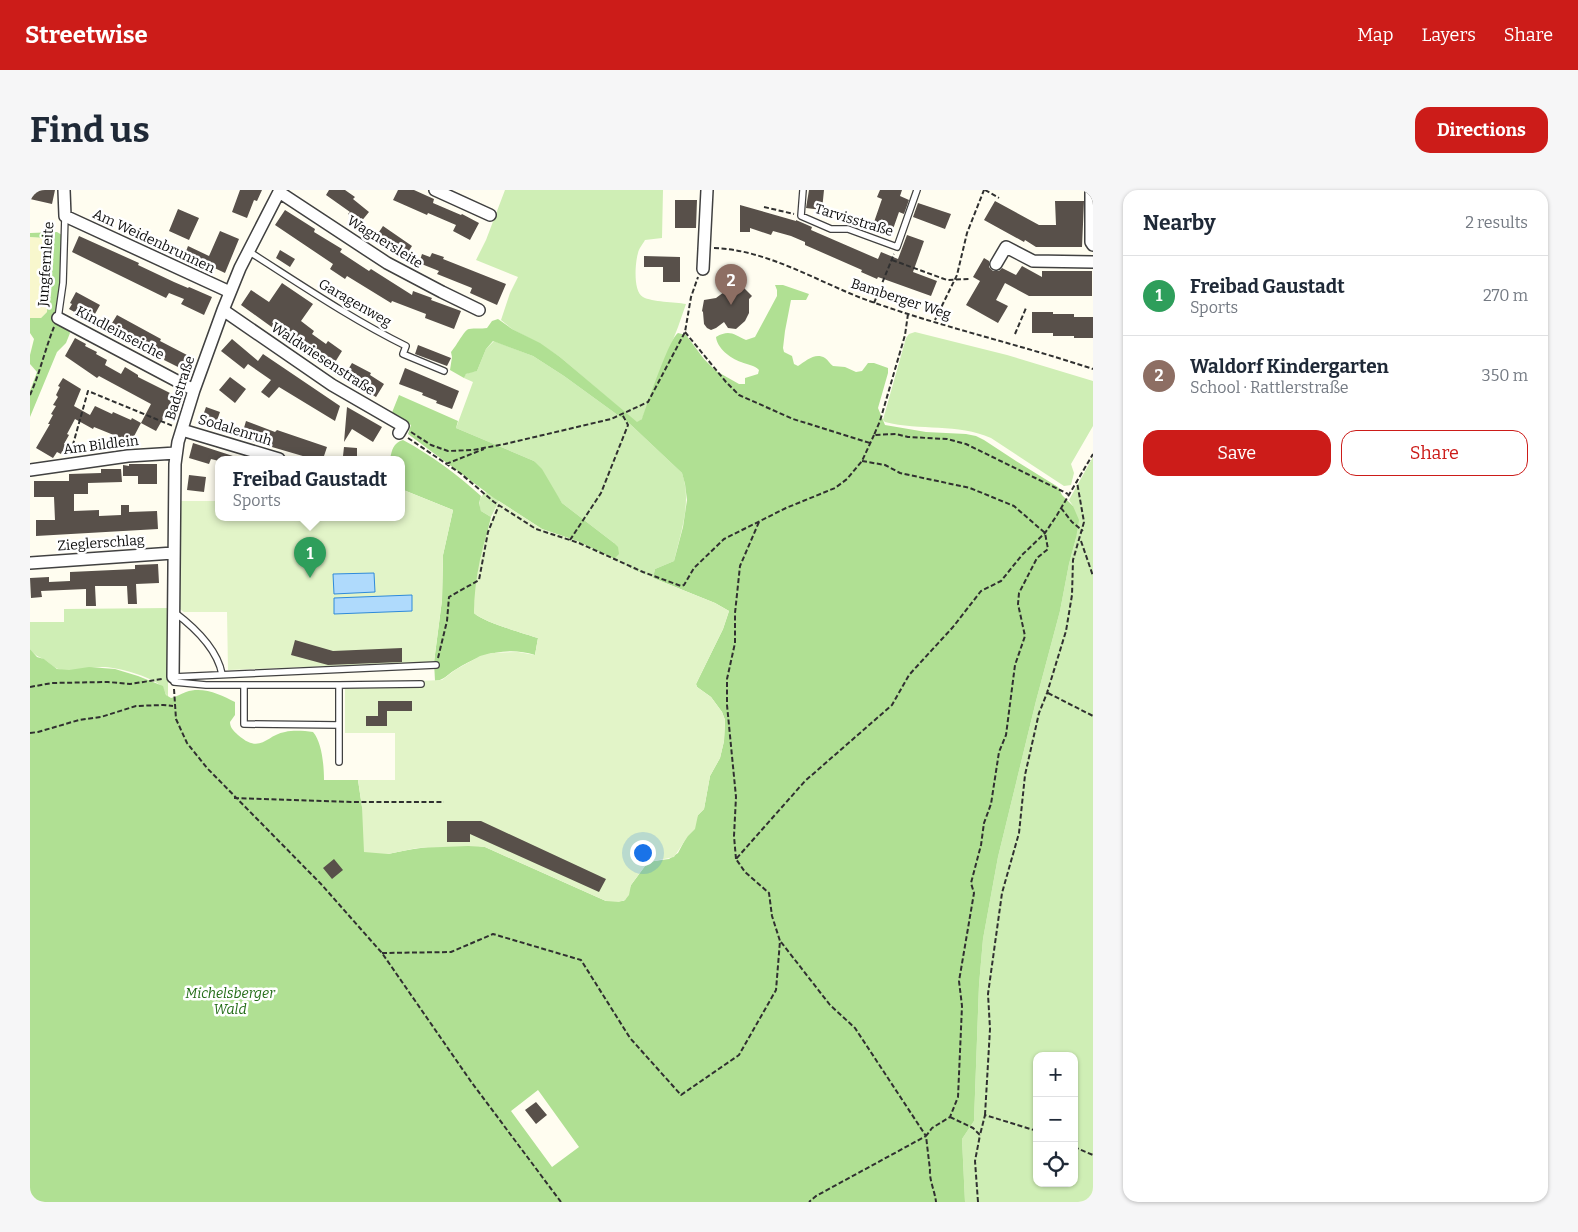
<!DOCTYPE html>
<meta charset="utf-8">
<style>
body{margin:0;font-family:Bitter,serif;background:#f6f6f7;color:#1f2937}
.controls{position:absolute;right:15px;bottom:15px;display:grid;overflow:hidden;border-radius:10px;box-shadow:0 1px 4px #0004}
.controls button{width:45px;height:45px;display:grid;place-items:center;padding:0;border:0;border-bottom:1px solid #e0e1e3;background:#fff;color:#1f2937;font:25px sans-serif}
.you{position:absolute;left:612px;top:662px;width:18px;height:18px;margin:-12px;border:4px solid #fff;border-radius:50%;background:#1a73e8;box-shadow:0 0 0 8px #1a73e833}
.badge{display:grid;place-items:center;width:32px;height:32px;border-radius:50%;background:#cc1c19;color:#fff;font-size:16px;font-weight:700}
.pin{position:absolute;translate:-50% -41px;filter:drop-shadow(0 1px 2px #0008)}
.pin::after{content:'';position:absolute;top:26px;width:18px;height:15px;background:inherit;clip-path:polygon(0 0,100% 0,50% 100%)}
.popup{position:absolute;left:185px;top:266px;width:190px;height:65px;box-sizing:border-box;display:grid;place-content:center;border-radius:10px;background:#fff;filter:drop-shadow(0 1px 4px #0005);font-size:16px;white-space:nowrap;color:#747a83}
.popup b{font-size:19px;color:#1f2937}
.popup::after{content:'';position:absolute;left:50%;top:100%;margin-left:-10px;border:10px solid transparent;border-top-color:#fff}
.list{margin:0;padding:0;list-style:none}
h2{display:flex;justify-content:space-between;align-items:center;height:65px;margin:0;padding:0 20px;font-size:21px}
h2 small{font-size:16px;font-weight:400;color:#747a83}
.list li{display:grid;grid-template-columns:32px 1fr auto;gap:15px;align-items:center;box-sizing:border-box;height:80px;padding:0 20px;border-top:1px solid #e0e1e3}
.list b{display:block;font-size:19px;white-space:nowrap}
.list p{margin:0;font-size:16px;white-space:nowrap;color:#747a83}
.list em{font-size:16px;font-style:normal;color:#747a83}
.actions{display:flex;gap:10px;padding:15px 20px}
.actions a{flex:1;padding:11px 0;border:1px solid #cc1c19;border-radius:15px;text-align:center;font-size:18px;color:#cc1c19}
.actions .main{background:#cc1c19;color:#fff}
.icon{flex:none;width:28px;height:28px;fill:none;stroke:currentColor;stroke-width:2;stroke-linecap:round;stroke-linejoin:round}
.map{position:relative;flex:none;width:1063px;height:1012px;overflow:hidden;border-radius:15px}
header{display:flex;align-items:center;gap:30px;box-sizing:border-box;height:70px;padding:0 25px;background:#cc1c19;color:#fff}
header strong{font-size:24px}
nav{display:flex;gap:28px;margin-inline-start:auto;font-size:18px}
.intro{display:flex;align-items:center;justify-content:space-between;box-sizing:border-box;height:120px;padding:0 30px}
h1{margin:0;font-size:35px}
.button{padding:12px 22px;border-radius:15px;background:#cc1c19;color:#fff;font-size:18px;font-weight:700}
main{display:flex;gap:30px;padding:0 30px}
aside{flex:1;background:#fff;border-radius:15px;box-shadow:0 1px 4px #0004}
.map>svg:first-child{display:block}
</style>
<header>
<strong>Streetwise</strong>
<nav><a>Map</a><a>Layers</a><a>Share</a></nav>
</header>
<div class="intro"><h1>Find us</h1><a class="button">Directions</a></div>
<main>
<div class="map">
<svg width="1063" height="1012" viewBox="0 0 1063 1012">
<rect width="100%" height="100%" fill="#fffdf0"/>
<!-- farmland -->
<path fill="#f8f7cd" d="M0,47L16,48L20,52L19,110L17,122L11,128H0Z"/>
<!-- green -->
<path fill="#cfeeb5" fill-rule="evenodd" d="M475,0H633L632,48L615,50C613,54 609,58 608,63C605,73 603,102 613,107C622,112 645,112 656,114L648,137L612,229L607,233L530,167L510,154L482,139L471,130L480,103L488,87L446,70L456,50Z
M885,142L977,165L1063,191V236L1041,274L1044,283L1041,295L1034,296L961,248C928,233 890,241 855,232L853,230L854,226L876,148L879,144Z
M464,151L503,166L534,186L600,234L652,283C662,312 651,342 644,371L625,379L623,388L603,380L582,368L585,367L584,353L532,313L504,271L426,238L443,192L434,188C435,182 442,182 447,181L456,159Z
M1063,267V1012H935L932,949L944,931L949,795L953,749L968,667L1006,511L1030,421L1039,374L1046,348L1043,316L1039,310ZM1007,866H1044V993H1007Z
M458,302L469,311L461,327L451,321C448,313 449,309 454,303Z
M138,418V507C134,503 135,498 130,495C118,486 90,478 75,477C60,476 42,484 28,479C23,477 20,473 15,470C9,467 4,465 0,459V432H34V419Z"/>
<!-- forest -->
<path fill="#b0e093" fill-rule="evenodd" d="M27,42L32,45L31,135L38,139L40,143L36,153L27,162L0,227V201L7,182L0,174V165L4,149L0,143V128H11L17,122L20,52L16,48L0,47V43Z
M745,95H753L779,104L776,110H761L755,141L753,158L754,162L762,166L764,174L768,176C776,171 785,162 795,168C798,170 800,174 803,176L815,177L826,182L832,181L838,173H844L858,178V183L848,218L855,235L896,242L936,244L946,246L954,250L986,271L1028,297L1032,305L1043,316L1049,330L1046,348L1039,374L1030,421L1006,511L968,667L953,749L949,795L944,931L932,949L935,1012H0V459L7,467L14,469L27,479L39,480L59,477L85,479L108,486L133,496L136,505L141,508C146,507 150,504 156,502C173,496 191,505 205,512V525L200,532C200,538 204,541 208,545C231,565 236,545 255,542C264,540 274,541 283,542C292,552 294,576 294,590H328L332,617L358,664C389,657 424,652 455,657L576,711H593L595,710L601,695L615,676L624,671L639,669L648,663L668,625L674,619L680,586L690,568L694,551L695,530L692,522L681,507L667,497L666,494L693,439L699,421L685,413L623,388L625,379L644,371L653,337L657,310L655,294L652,283L600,234L534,186L503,166L463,151L456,159L447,181L436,184L434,188L420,180L422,167L421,162C426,157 434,140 439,139C445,138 451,139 457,138L462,131L468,129L482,139L510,153L530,167L607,232L612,229C617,215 639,149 648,143L656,145L674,169L686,181L709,194H715V188L728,184L729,180C724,175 718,175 711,172C700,168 687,158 686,147C700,139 704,145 716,150L725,147L747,106V100ZM508,900L549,957L522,977L481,921Z
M369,205L428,231L426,238L504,271L512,279L532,313L584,353L588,357L589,364L585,368H582L547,351L512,339L464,308L378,244L381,235L361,225Z
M373,250C401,265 428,285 451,306L449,313L451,321L461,327L456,348L444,423C453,432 493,443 508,448L505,465C477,456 449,464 425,480C418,484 414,490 405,491L404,472L412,410L413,365L423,320L371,299V269H360C362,260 363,253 373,250Z"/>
<!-- pitch -->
<path fill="#e2f4c8" d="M371,299L423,320L413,365L412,410L404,472L198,480L197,422H154L147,417L148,311H189V327H371Z
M469,311L512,339L547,351L582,368L603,380L685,413L699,421L693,439L666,494L667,497L681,507L692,522L695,530L694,551L690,568L680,586L674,619L668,625L665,639L658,646L644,667L624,671L615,676L601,695L599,705L595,710L589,712L576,711L455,657L438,656L387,658L358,664L334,662L332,617L328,590H365V543H315V494L412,490L425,480L450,466L461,463L488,462L505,465L508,448C493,443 453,432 444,423C444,387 454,344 469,311Z"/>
<!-- water -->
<path fill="#afdafc" stroke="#2f8ada" d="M344,383L345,402L304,404L303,384Z
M382,405V421L304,424V408Z"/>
<!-- building -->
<path fill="#58504a" d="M0,0H25L22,14L0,9Z
M210,0H232L227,11L224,10L217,28L202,22Z
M299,0H315L325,7L323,9L339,22L330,33L318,24L320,22L296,5Z
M368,0H384L404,9L403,13L431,25L432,24L449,33L440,50L423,41L426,35L398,23L397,25L363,10Z
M779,0H794L792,20L776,18Z
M850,0H872L870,6L879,10L874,24L869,22L862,42L843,35L852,9L847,7Z
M645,10H667L666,38H645Z
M965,11L1009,35H1026L1025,11H1054L1052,57H1006L995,50L994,52L954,30Z
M888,13L921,24L915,39L883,27Z
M710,15L766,31V30L782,37L781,40L848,69L851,62L868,69L877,45L894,51L883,82L907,91L901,106L848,87L847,89L831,82L832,80L775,55V52L761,46L743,41L741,45L720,38V42H710Z
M148,19L169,28L159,50L139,41Z
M255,20L285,39L284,42L312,59L310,62L339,81L341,79L382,105L383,101L402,108L401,110L431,121L424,139L395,128L396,124L362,111L361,113L317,86L315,89L300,79L303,74L245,35Z
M353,36L382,56L373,70L357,60L359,57L345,48Z
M190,41L209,49L195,83L155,64L158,56L179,66Z
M49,46L109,73L108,75L144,92L158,98L159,97L182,107L174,125L151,114L154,109L139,103L136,108L42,62Z
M250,60L265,69L260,77L246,68Z
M402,63L414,67L413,69L476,94L467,115L440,103L442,98L407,84L409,81L389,73L392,64L400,67Z
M614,66L650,67V92H633V77H614Z
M954,68L959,71V77L963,81H969L972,78L986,85L992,76L1012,87V81H1062V106H999L975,93L966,110L978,116L968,133L936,115L950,91L943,87Z
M701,89L712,91L714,98L722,106L719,109V123L715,131L706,139L698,138L694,132L686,138L681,140L677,138L674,134L673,122L672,121L674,110L686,108L694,102L693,100Z
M252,93L283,114L271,131L284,141L282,144L296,154L298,151L312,161L302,177L245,135L243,138L211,115L221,100L239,112Z
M46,102L70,115L61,131L39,119L42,114L40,113Z
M1002,122H1023V124H1044V127H1063V148H1044V146H1023V143H1002Z
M87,125L131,149L130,151L157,165L150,178L134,170L135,167L79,138Z
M45,148L56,154L55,156L67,162L66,164L77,170L75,175L91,184L95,177L108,185V187L146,206L126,241L111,233L121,214L69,186L67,188L35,166Z
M202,149L228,171L233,164L310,216L305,231L249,197L239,208L231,202L241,190L218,174L214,179L191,161Z
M388,155L421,168L417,176L385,164Z
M322,173L341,183L340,185L354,194L346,207L313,188Z
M375,178L429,201L422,219L406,213L407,211L392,205L393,203L369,194Z
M200,187L216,199L205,213L189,200Z
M33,188L51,199L44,216L60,225L65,216L82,224L83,222L101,230L102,228L111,233L101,252L92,247L91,248L64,237L63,239L45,229L37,244L39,245L34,254L36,255L31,264L27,262L23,268L6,258L20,234H18L23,225L21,224L26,216L23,215L28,207L26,205L30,197L28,196Z
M176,217L190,222L184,239L170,234Z
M317,217L352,237L343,252L322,239L314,252Z
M216,231L245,242L247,240L297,257L293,269H283L211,248Z
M163,253L206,267V269H189V271L181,269L179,274L159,268Z
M314,257L327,258V268L313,266Z
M99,274H127V294H108V286H93V275L99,276Z
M71,279H91L92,292L58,293V304H44V321L69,320V326L91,325V315H99V322L127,321L128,339L6,346V330H25L24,307H4V291H39V284L71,283Z
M159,285L176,287L174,302L157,300Z
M128,374L129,393L106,394L107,414H98L97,396H65L66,416H56V399L11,401L12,407L1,408L0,388L19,387V392L40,391V382L105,379V375Z
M265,450L303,461L372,458V472L298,475L261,465Z
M348,511H382V521H357V536H336V526H348Z
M417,631H451L576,689L569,702L440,644V652H417Z
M304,669L313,680L302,689L293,678Z
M506,912L517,925L506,934L495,920Z"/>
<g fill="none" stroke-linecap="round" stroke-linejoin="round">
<defs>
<path id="service" d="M773,0L771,26L801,39H818L867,57L887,0
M218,61C270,94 321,129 376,156L373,164L414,181
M28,128L33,93L35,26
M144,422C164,437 187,458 192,484
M214,495V534L309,535
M309,495L391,494
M309,572V495H176L144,492L143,487L406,475"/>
<path id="minor" d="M34,0L35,26L200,102
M405,0L460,25
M1061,0V52L1063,55
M249,2L357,73L412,102L449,120
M966,74L976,57L1003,71L1063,72
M673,79L677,0
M193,120L302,195L373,236L369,243
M28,128L164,200
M152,240L249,269
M0,280L98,266L146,263
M0,373L143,363
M143,487L145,274L148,252L164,200L193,120L210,78L250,0"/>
</defs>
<!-- service casing -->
<use href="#service" stroke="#414141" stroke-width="8"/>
<!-- minor casing -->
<use href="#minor" stroke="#414141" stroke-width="14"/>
<!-- path -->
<path stroke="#303030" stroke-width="2" stroke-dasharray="5 2.5" stroke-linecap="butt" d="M955,0L969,8
M734,17L764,24
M684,58C741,60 792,95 845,113C916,138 991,155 1063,179
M862,70L917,90L939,89
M844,113L864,64
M878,124L875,145L850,231L844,245L866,244L878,247L917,249L936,254L1038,304
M905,130L927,85L937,43L954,0
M655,142L696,192L709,205L763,229L840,253
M985,144L996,118
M0,205C10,183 15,159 24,137
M381,242L401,255L418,261L443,260L475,254L581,229L618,212L655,142L661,107L668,87
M378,248L430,283L464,312L506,339L549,353L613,382L651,396L654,395L664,378L694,349L756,318L805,298L817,289L832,271L844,245
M42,263V258L58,201L143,236
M832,271L855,275L870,283L940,298L984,316L1015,343L1018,359L1007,368L989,403L988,414L995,446L985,475L976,545L969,562L961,614L954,633L951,655L941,693L944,703L929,791L932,816L928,907L920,927L902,938L896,946L900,980C899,989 905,1002 906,1012
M416,274L454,259
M1031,318L1042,332L1053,341
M540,350L571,303L598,235L592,224
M1051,351L1063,386
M408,468L417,431L419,407L449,390L458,342L469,315
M0,497L22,493L78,492L100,494L132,489
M144,499L146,529L157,553L177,578L291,694L352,763L442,893L531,1012
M1018,503L1063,526
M0,543L8,542L49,530L71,527L106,516L133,515L143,516
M204,608L321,612H414
M706,669L704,646L706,607L697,515V489L705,453V423L710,376L729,332
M751,752L800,815L825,838L896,946L786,1006L779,1012
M352,763L421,762L463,744L551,770L600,848L651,905L709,865L746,800L750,751L742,726L739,703L715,682L706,669L775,591L862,515L879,485L923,437L951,401L971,391L992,365L1015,343L1027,325L1063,264
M955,925L960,839L958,804L972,703L989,643L995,585L1009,523L1017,503L1036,441L1042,405L1043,370L1054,332L1047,292
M920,927L943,938L950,945L955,925L1007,941
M1044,957L1063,965
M948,1012L945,971L950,945"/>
<!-- service -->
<use href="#service" stroke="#fff" stroke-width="5.5"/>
<!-- minor -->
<use href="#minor" stroke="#fff" stroke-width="11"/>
</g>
<g text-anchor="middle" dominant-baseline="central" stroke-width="5" stroke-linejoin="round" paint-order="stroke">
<!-- street labels -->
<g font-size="14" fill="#0e0e0e" stroke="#fff">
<text transform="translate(824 30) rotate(17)">Tarvisstraße</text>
<text transform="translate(124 51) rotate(25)">Am Weidenbrunnen</text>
<text transform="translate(355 52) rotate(32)">Wagnersleite</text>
<text transform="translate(16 74) rotate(-86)">Jungfernleite</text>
<text transform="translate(871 109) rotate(18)">Bamberger Weg</text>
<text transform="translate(325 113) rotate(30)">Garagenweg</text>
<text transform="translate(90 143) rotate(28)">Kindleinseiche</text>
<text transform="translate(293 169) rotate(33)">Waldwiesenstraße</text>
<text transform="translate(150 198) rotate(-72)">Badstraße</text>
<text transform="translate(205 240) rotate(17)">Sodalenruh</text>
<text transform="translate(71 255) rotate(-7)">Am Bildlein</text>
<text transform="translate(71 353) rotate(-4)">Zieglerschlag</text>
</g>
<!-- park labels -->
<g font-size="14" font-style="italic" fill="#246d18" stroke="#fff">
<text x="200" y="803">Michelsberger<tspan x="200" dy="16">Wald</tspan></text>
</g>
</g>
</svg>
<div class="controls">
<button>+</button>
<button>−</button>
<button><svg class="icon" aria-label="locate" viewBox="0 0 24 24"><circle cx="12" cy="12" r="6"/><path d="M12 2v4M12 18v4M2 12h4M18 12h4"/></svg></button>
</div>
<div class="you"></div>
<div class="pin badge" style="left:280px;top:388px;background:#2e9e5b">1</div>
<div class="popup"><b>Freibad Gaustadt</b>Sports</div>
<div class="pin badge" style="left:701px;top:115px;background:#8d6e63">2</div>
</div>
<aside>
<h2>Nearby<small>2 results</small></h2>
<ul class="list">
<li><span class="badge" style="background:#2e9e5b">1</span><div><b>Freibad Gaustadt</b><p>Sports</p></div><em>270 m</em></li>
<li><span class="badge" style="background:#8d6e63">2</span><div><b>Waldorf Kindergarten</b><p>School · Rattlerstraße</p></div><em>350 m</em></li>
</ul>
<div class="actions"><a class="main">Save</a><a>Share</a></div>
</aside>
</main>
